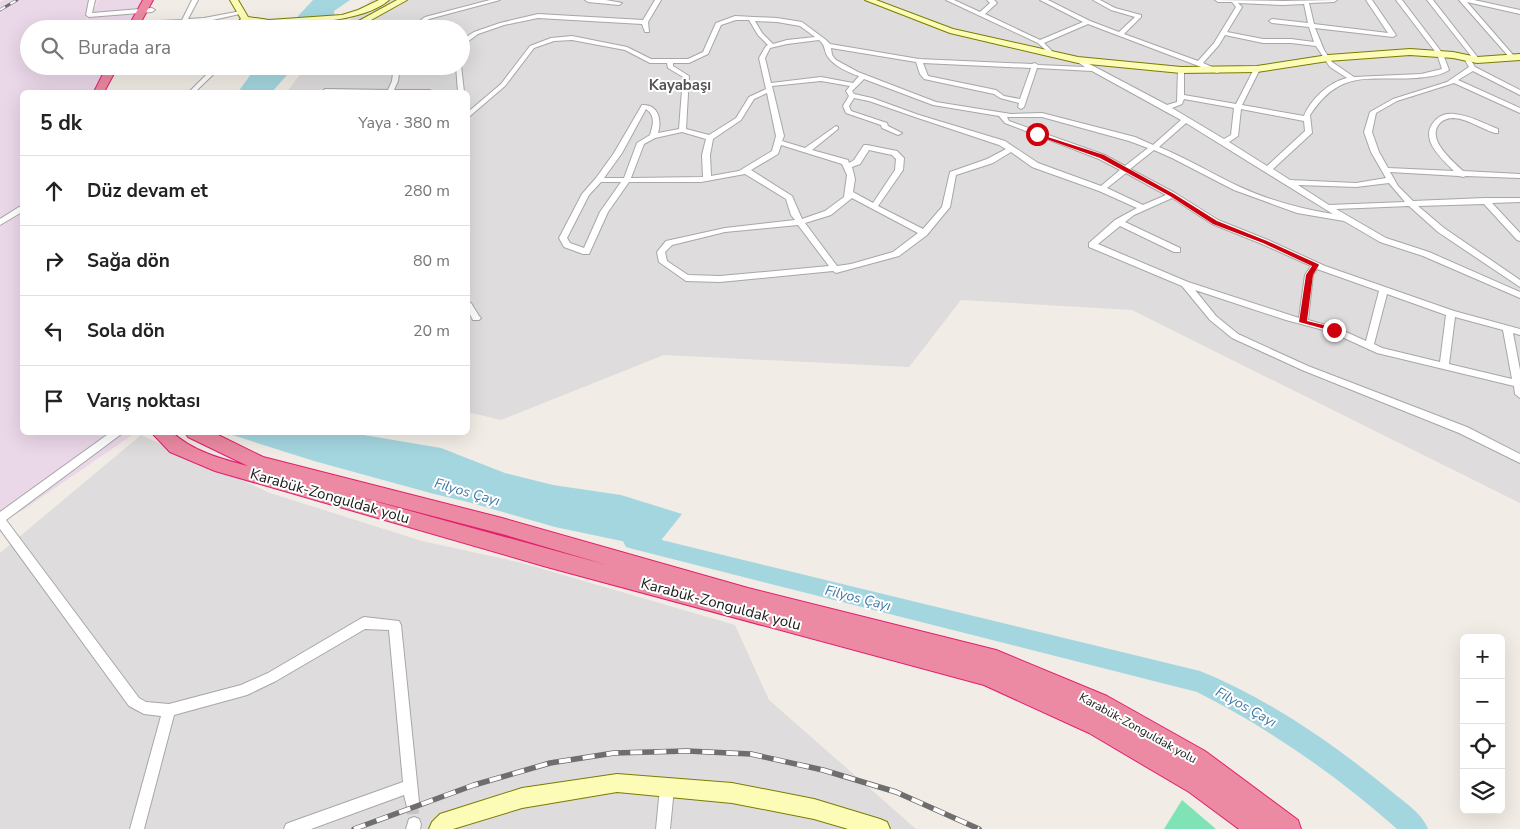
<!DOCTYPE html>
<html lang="tr">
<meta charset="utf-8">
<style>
body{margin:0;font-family:"Nunito Sans",sans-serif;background:#f6f6f6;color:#222}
.controls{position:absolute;right:15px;bottom:15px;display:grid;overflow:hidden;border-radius:8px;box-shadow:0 5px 20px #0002}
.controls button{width:45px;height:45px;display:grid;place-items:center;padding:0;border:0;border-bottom:1px solid #e0e0e0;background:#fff;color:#222;font:25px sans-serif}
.stop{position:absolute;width:15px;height:15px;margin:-11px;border:4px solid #cf000e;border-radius:50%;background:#fff}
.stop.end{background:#cf000e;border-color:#fff;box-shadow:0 1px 5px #0008}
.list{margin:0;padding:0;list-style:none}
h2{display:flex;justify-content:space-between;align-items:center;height:65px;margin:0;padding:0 20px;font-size:21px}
h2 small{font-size:16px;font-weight:400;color:#767676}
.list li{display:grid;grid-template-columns:32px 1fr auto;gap:15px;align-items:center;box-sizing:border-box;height:70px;padding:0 20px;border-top:1px solid #e0e0e0}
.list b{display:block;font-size:19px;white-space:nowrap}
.list em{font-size:16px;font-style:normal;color:#767676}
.icon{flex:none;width:28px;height:28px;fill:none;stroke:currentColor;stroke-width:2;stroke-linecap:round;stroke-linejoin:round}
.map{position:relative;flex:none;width:1520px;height:829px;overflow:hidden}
.search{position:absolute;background:#fff;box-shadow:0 5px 20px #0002;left:20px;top:20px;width:450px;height:55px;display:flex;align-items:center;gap:12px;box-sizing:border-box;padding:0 18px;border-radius:28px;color:#767676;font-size:19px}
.panel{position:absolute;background:#fff;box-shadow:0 5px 20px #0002;left:20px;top:90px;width:450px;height:345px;border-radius:8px}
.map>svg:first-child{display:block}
</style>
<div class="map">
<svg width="1520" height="829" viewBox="0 0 1520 829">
<rect width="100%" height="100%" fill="#f1ece5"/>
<!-- residential -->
<path fill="#dedcdc" d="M371,0H1520V503L1132,310L961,300L909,367L664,355L501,420L468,412V92H287L306,66H461V29H341Z
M141,435L270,493L422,541L522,563L735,625L769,700L916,829H0V553Z"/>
<!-- industrial -->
<path fill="#ead7e8" d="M4,0H98L80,29H29V66H109L94,92H22V432L135,433L23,510L0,520V2Z
M99,0H145L129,29H81Z"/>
<!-- pitch -->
<path fill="#80e3b6" d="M1182,800L1216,829H1164Z"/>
<!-- water -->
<path fill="#a4d6e0" d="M313,0H350L334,11L335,22L328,29H286Z
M257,66H295L272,92H238Z
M226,433H352L441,448L505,473L553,485L621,495L682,514L655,548L555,527L468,502L434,494L314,461Z"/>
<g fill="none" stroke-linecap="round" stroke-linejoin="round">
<!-- river -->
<path fill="#a4d6e0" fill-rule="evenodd" d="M633,533L1200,671C1269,699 1334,744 1391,791C1404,802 1422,813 1428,829H1397C1336,775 1270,729 1197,692L633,549L626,547L623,541L626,535Z"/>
<!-- street-tunnel -->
<path stroke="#c7c3be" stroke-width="12" stroke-dasharray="12 6" stroke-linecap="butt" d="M412,802L414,824"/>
<defs>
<path id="street" d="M89,0H95L92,13L152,8L155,10L152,12L89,17L86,15Z
M192,0H198L188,19L204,18L241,11L244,13L204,22L135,26L132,24L135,22L182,20Z
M490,0H500L429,19L416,29H409L425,17Z
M585,0H606L622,3L619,5L588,2Z
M655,0H661L648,22L649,32H645L642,24L538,18L504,25L478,34L466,43L464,48L461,50V40L474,32L500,23L538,14L643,20Z
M946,0H954L980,12L990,3L987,0H994L997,3L985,14L1040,40L1083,22L1040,0H1048L1090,21L1119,32L1135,17L1111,10L1093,0H1100L1115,8L1141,15V17L1124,34L1198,61L1214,43L1236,7L1232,2H1218L1215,0L1283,1L1337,0L1334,2L1309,3L1314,24L1388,33L1366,0H1372L1396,35L1393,37L1315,28L1324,50L1332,62L1354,77L1421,74L1442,69L1437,54L1396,0H1402L1443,54L1449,70C1440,76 1427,77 1416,78C1368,81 1341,68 1310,115L1312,133L1273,169L1290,180L1356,183L1386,178L1371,152L1364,132L1370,112L1393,99L1447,82L1469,67L1464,58L1465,57H1469L1475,67L1520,90V95L1518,94L1473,71L1458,80L1520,108V113L1454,83L1397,101L1376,113L1372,132L1379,152L1388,168L1454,171C1442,159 1420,140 1433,123C1438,116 1446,113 1454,114C1469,115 1483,123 1498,129V133H1495C1481,129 1469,119 1454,118C1449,118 1444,119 1440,123C1425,139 1453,161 1463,171L1520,174V178L1466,176L1463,177L1459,176L1390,172L1398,186L1413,201L1485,198H1520V202L1492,203L1520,233V241L1517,240L1484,204L1418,206L1444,228L1520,280V287L1438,232L1409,206L1336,209L1386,238L1429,252L1520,292V298L1423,256L1380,242L1344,221L1297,213L1234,190L1172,158L1154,150L1130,169L1175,193L1218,220L1268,240L1325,266L1454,311L1520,329V335L1513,333L1520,370V398L1515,394L1514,386L1377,353L1331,332L1286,320L1195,290L1216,316L1238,334L1308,366L1467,427L1520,454V463L1459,433L1302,370L1232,338L1210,320L1182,286L1089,247V243L1115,220L1137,208L1099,191L1032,167L1011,152L993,163L956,175L950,207L927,235L899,256L836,273L833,271L720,282L686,281L659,262L657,252L666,241L725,228L795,220L791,215L786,199L745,174L701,182H629L608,212L589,254H583L564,247L559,238L582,194L596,178L614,153L642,105C658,104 662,119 658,133L679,129L683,77L668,68L667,63H650L625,50L572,40L554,41L534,48L505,86L470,116L468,117V112L501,84L530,46L551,38L572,36L627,47L651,59H688L703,52L716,23L735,16L777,18L802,22L826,40L830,44L919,59L1032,64L1035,63L1038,65L1085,67L1076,61V59L1078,58L1167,105L1177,102L1178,70L1181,68L1184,70V95L1236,104L1254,69L1259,68L1260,69L1242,105L1304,116C1310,100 1329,82 1347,78L1330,67L1316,46L1291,43H1263L1225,35L1219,45L1203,63L1219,70V72L1217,73L1088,24L1044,43L1055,54L1052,56L1038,43ZM1238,3L1283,5L1304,4L1308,23L1272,19L1269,21L1272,23L1309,27L1314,42L1291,39H1263L1227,32L1242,7ZM736,20H749L758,35L768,45L766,46L759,58L766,89L749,97L736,118L709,135L686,129L689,76L673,66V63H689L708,54L721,25ZM755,21L777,22L800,26L815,37L787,40L773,44L762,33ZM819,40C827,47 823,50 828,57C834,66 849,73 859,76L853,83L821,77L771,83L765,58L770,48L787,44ZM831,48L916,62L920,74L924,79L994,94L1000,98L1019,103L1018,107L1021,109L1024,107L1037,68L1092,71L1181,120L1153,145L1135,137L1042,113L1011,114L936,102L858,72L836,60L832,55ZM923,63L1031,68L1020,99L1004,96L996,90L928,76ZM864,79L933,105L999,116L1005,123L1099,159L1120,170L1101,186L1038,163L1005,141L919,115L872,98L854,94L852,91ZM821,81L850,86L846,91L849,96L843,106L846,113L881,125L882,128L898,135L902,133L888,126L887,123L851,111L849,106L854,98L869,101L915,117L999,145L1006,149L987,159L950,172L942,207L923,229L878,206L903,170L904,158L897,151L867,145H864L854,160L849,163L848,160L812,150L838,129V127L836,126L805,148L782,141L784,136L772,86ZM767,93L776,136L772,151L739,171L711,176L710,155L713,139L741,120L754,99ZM1184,99L1234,108L1231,135L1224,139L1172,108L1182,104ZM646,109C656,116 653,125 650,135L637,143L624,178H604L622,153ZM1241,109L1304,121L1305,131L1267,166L1229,142L1238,136ZM1007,117H1042L1129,141L1148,148L1125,166L1105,155L1009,121ZM1186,123L1333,214C1301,209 1268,200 1238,186C1211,173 1186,158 1159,147ZM682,132L706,139L702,155L703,177L631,178L644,144L655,138ZM781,145L842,164L847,175L844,197L825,211L802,219L792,196L751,170L778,154ZM869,150L892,155L896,159L895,170L873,203L853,192L855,179L852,167L860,164ZM1126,173L1166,195L1143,205L1107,188ZM601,182H621L600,212L584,248L570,243L567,238L589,195ZM1389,183L1405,202L1329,205L1298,185L1356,187ZM852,198L918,233L893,252L851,264L837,266L805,223L831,215ZM1172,198L1212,224L1262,244L1311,266L1305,275L1299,318L1188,282L1098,244L1120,226L1174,252H1180V248L1125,222L1134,215ZM798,225L829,266L720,276L688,275L667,261L665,252L672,245L725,232ZM1317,269L1379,291L1366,341L1337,328L1308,320L1313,275ZM1387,294L1446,315L1440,362L1382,348L1374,344ZM1455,317L1503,330L1512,379L1449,364Z
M1427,0H1433L1479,59V61H1475Z
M1459,0H1474L1520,10V14L1467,2L1514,56V58H1510Z
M461,65L464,92H458L456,66H461Z
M138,66H211L208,68L111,71L108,69L111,67Z
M215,66H222L195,92H189Z
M394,66H400L398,81L394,90H430L433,92H322L325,89L388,90L392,81Z
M19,207H22V212L0,225V219Z
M468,302L471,303L479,316L481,318L479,320H473L468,311Z
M111,432H124L6,520L139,698L146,702L169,704L241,685L268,673L360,619L364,617L399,621L401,625L419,802L417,807L412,809L407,807L404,795L311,829H284L286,824L291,822L403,782L389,630L365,629L276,681L247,695L174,715L144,829H130L161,716L144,714L129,706L0,529V512Z
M667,781L672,783L674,788L670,829H656L660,788L662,783Z
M414,817L419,819L421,824L420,829H406L409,819Z"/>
<path id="secondary" d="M230,0H238L248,17L269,20L342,15L358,10L379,0H389C364,22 302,24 269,24C264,24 258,23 253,24C247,25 244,25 238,24L237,22L241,19Z
M397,0H407L355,29H344Z
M865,0H876L953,29L1078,57L1181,67L1257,66L1328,55L1410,49L1453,52L1477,57L1520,54V60L1477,63L1453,58L1410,55L1328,61L1257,72L1181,73L1078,63L950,33Z
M617,774L732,783L814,799L880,819L887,822L890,829H848L814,819L732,803L617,792L522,808L453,829H429L432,822L440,814L522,788Z"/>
<path id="highway" d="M143,0H153L137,29H127Z
M107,66H118L104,92H94Z
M151,432H172C192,451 221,459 248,466L188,437L185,432H212L263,457L502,518L748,588L996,650L1107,696L1205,751L1298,820L1301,829H1239L1189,792L1089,733L984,685L547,567L215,471L170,452ZM341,492L502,534L607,565Z"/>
</defs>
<!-- street casing -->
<use href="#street" stroke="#a7a7a7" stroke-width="2"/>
<!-- secondary casing -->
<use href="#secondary" stroke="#787d00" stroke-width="2"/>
<!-- highway casing -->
<use href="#highway" stroke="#e41d6e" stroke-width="2"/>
<!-- street -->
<use href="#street" fill="#fff" fill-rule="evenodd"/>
<!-- secondary -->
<use href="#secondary" fill="#fdfcb7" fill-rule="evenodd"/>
<!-- highway -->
<use href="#highway" fill="#eb8aa2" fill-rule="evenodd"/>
<defs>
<path id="rail-far1" d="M0,10L17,0"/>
<path id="rail" d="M354,829L474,785L550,763L614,753L687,751L751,754L823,770L896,792L979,829"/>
</defs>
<!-- rail-far1 casing -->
<use href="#rail-far1" stroke="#6e6e6e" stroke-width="3"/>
<!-- rail casing -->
<use href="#rail" stroke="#6e6e6e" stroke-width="5.5"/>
<!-- rail-far1 -->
<use href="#rail-far1" stroke="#fff" stroke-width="2" stroke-dasharray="6" stroke-linecap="butt"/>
<!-- rail -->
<use href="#rail" stroke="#fff" stroke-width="4" stroke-dasharray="12" stroke-linecap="butt"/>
</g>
<!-- route -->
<path fill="#cf000e" d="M1035,133L1104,155L1174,194L1217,221L1267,241L1318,264L1319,265L1313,275L1307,321L1336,328V332L1299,322L1306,275L1312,266L1263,243L1213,224L1170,196L1100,158L1035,135Z"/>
<g text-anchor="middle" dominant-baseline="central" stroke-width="4" stroke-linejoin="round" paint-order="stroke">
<!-- street labels -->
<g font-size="12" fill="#202020" stroke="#fff">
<text transform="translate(1138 728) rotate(29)">Karabük-Zonguldak yolu</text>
</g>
<!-- water labels -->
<g font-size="14" font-style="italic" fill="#4179a5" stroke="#fff">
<text transform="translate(467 492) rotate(16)">Filyos Çayı</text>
<text transform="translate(858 598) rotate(14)">Filyos Çayı</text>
<text transform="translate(1246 707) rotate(29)">Filyos Çayı</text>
</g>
<!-- far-district labels -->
<g font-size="15" font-weight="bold" fill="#535353" stroke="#fff">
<text x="680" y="85">Kayabaşı</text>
</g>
<!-- near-street labels -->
<g font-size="15" fill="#202020" stroke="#fff">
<text transform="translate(330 496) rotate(16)">Karabük-Zonguldak yolu</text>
<text transform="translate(721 604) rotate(15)">Karabük-Zonguldak yolu</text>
</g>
</g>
</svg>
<div class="controls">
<button>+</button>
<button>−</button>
<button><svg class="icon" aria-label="locate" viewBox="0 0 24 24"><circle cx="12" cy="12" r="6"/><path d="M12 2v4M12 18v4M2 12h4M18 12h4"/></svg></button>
<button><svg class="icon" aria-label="layers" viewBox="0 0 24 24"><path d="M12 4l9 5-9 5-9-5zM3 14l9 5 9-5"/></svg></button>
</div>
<div class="stop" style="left:1037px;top:134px"></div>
<div class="stop end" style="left:1334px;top:330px"></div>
<div class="search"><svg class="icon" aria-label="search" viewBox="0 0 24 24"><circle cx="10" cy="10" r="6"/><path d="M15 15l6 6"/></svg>Burada ara</div>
<section class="panel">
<h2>5 dk<small>Yaya · 380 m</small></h2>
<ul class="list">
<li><svg class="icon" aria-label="ahead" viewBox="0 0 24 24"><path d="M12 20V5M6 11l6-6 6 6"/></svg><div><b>Düz devam et</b></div><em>280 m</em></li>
<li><svg class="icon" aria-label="right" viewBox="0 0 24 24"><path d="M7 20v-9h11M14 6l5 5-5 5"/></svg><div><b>Sağa dön</b></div><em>80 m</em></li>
<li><svg class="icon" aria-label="left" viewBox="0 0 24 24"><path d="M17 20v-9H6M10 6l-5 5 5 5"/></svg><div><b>Sola dön</b></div><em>20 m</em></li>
<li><svg class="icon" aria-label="arrive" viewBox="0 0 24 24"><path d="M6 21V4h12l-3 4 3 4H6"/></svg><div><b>Varış noktası</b></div></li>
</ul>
</section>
</div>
